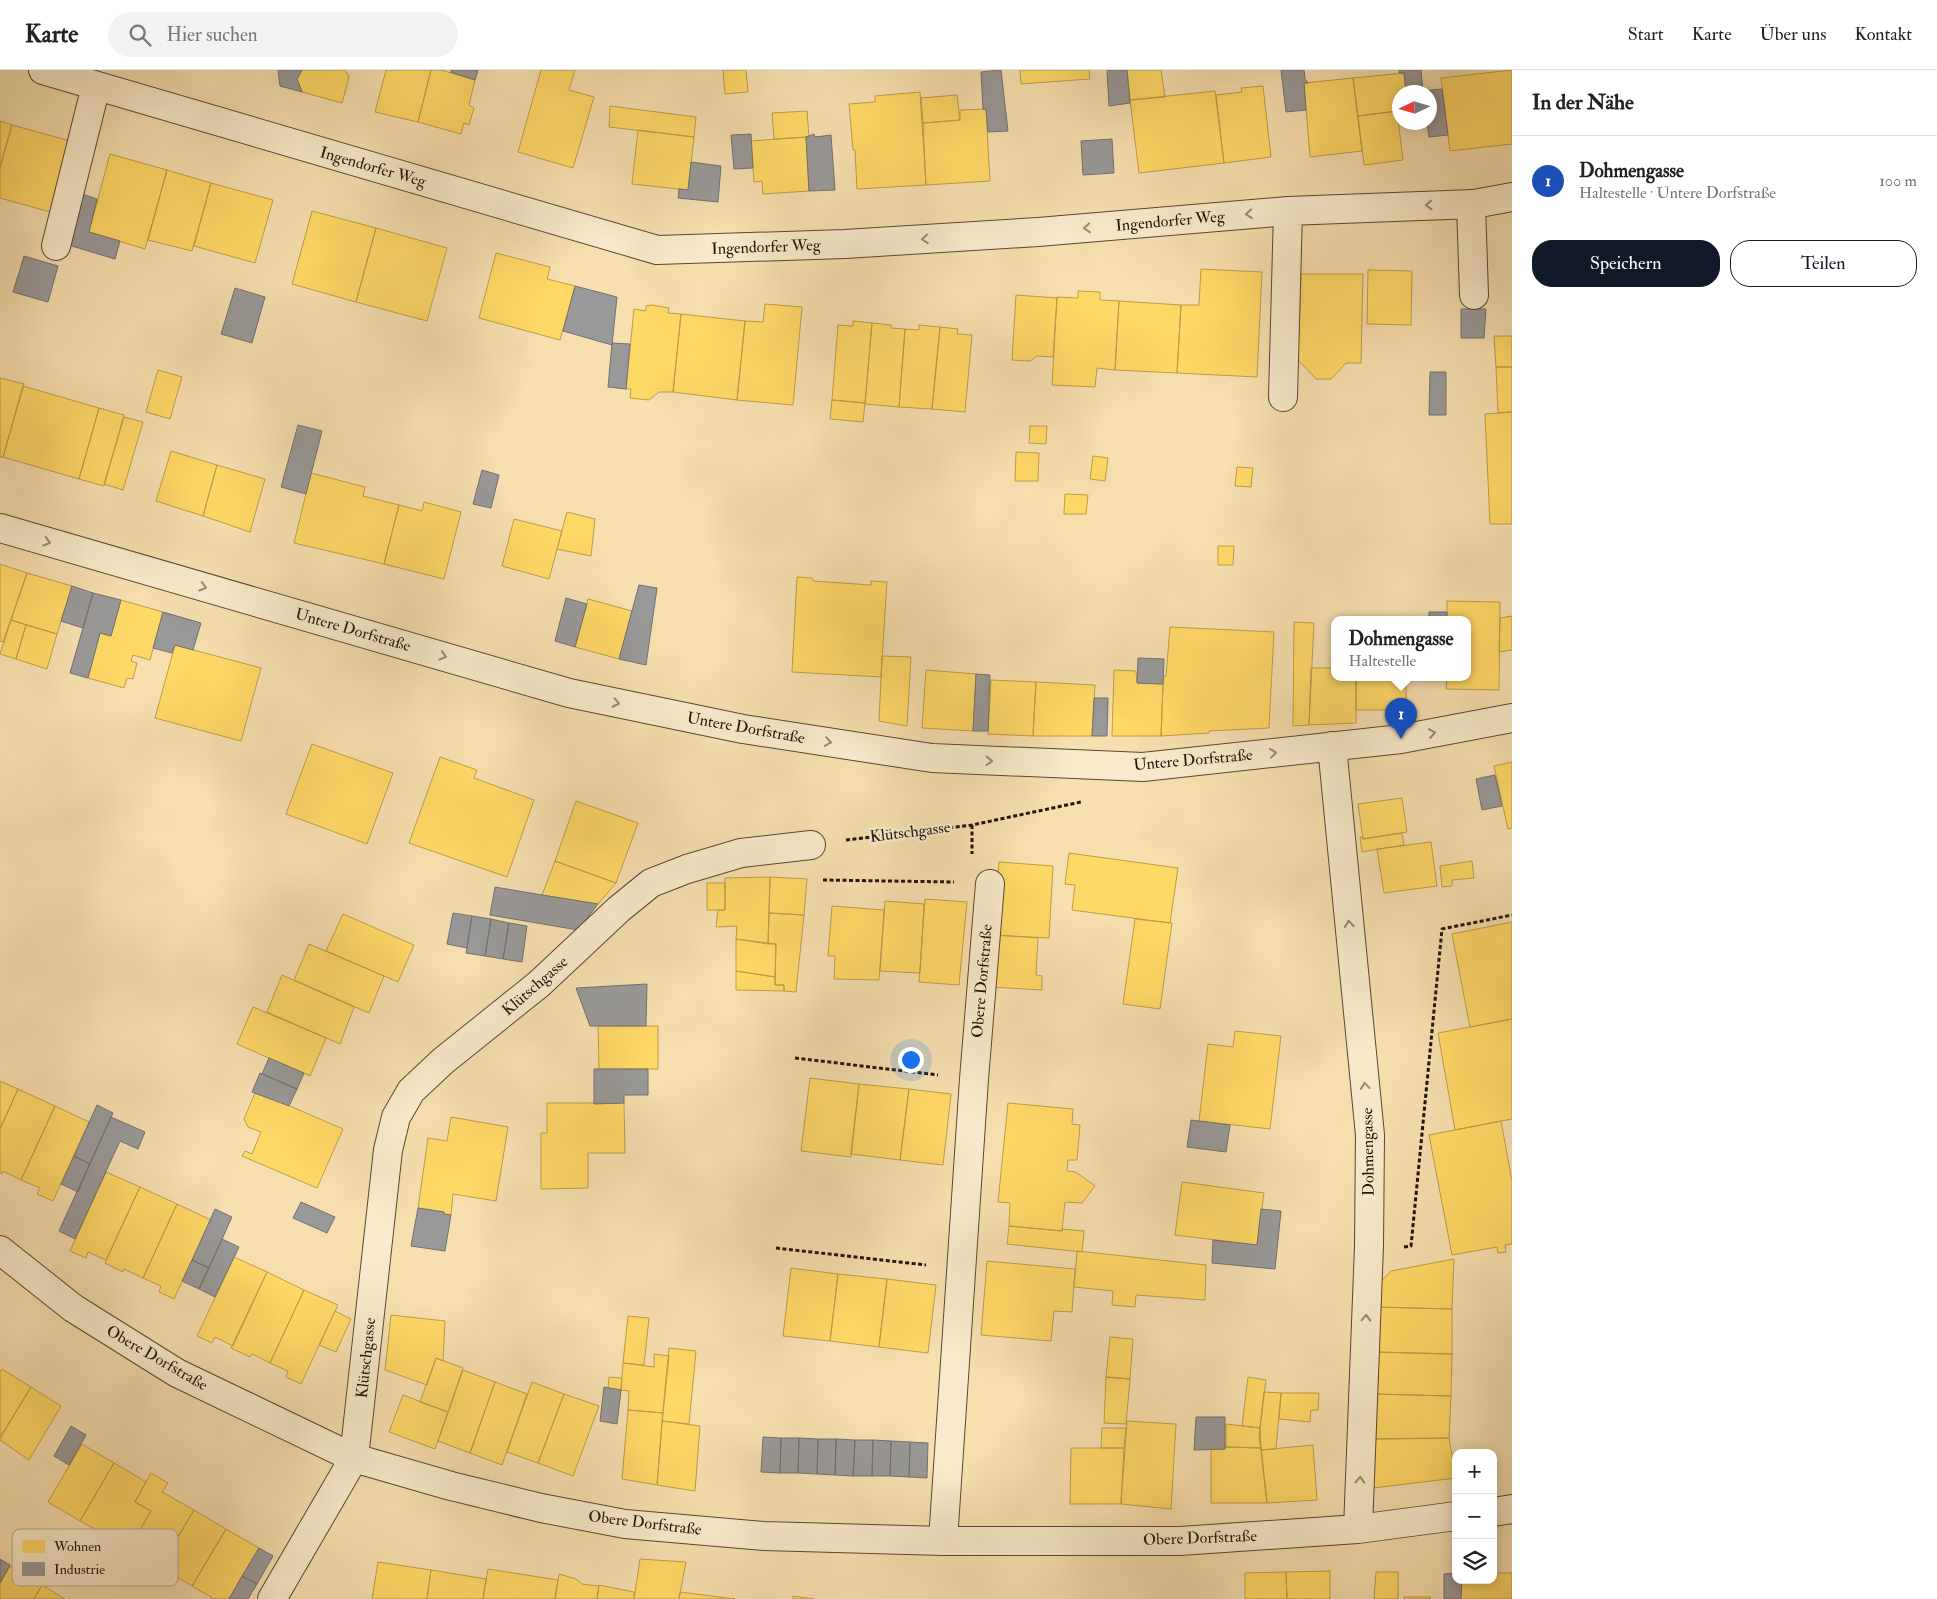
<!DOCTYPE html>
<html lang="de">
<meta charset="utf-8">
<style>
body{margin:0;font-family:"IM FELL Double Pica",serif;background:#f2f2f2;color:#222}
.controls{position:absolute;right:15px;bottom:15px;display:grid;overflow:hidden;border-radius:10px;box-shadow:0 2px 12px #0003}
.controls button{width:45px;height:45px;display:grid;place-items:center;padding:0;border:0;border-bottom:1px solid #e0e0e0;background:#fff;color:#222;font:25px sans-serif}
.compass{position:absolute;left:1392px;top:15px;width:45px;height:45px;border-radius:50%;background:#fff;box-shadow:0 2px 12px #0003;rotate:266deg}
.you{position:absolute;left:910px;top:989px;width:18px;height:18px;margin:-12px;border:4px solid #fff;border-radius:50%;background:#1a73e8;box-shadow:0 0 0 8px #1a73e833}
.badge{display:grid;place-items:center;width:32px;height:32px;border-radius:50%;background:#111827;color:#fff;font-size:16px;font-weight:700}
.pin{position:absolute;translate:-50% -41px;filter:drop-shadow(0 1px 2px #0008)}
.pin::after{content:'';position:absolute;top:26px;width:18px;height:15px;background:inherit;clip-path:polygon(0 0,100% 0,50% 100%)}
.popup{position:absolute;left:1331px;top:546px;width:140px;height:65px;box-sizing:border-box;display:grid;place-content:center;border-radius:10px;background:#fff;filter:drop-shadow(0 1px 4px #0005);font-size:16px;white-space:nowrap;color:#767676}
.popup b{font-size:19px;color:#222}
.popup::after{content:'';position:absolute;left:50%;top:100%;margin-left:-10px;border:10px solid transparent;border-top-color:#fff}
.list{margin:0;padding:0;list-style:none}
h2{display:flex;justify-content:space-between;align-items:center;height:65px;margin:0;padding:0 20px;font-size:21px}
h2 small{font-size:16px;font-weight:400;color:#767676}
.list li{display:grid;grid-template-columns:32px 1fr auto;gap:15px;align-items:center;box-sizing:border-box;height:90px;padding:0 20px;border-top:1px solid #e0e0e0}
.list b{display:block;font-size:19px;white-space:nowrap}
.list p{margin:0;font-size:16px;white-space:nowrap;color:#767676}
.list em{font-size:16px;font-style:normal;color:#767676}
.actions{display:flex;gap:10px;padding:15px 20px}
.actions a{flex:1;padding:11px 0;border:1px solid #111827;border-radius:20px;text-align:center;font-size:18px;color:#111827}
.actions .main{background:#111827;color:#fff}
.icon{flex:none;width:28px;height:28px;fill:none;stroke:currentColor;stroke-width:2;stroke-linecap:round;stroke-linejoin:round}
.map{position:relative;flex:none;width:1512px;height:1529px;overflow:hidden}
header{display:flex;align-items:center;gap:30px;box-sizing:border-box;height:70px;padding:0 25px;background:#fff;border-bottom:1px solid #e0e0e0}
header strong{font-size:24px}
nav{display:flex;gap:28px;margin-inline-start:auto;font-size:18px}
.search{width:350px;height:45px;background:#f2f2f2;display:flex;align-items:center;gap:12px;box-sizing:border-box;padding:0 18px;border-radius:28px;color:#767676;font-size:19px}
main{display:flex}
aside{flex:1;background:#fff}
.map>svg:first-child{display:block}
</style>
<header>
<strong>Karte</strong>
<div class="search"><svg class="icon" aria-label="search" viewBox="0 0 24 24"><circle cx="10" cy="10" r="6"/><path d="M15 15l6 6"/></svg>Hier suchen</div>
<nav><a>Start</a><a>Karte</a><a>Über uns</a><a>Kontakt</a></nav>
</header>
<main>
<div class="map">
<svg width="1512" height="1529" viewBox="0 0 1512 1529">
<rect width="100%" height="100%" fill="#f7dfaf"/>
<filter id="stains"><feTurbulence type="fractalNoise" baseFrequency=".004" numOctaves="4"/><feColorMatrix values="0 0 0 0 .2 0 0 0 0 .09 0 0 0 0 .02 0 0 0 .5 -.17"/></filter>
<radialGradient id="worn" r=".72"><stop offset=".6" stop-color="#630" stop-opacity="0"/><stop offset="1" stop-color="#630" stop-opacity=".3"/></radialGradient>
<!-- homes -->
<path fill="#ffd966" stroke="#bc9e4a" d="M302,0H345L349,7L342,33L302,22L297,9Z
M386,0H431L418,52L375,42Z
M431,0H441L475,10L469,35L474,38L469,55L464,53L461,64L418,52Z
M541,0H575L569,20L594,27L573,98L518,82Z
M723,0H746L748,22L725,24Z
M1020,0H1089L1090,9L1021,14Z
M1127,0H1161L1165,27L1130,30Z
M1512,0V74L1450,81L1441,8Z
M1404,3L1406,22H1400V51L1397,41L1358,46L1353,8Z
M1353,8L1362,81L1310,87L1304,13Z
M1263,16L1271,87L1224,93L1216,25L1242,22L1241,18Z
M1215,21L1224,93L1139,103L1130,30Z
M920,22L926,115L857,119L855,80H853L849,34L875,32V26Z
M957,25L960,50L923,53L921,28Z
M610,36L696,47L694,67L609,57Z
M986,39L990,111L926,115L923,53L960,50V40Z
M807,41L809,67L774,69L772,43Z
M1397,41L1403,90L1364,95L1358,46Z
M0,51L12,55L0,97Z
M12,55L74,72L54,143L0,128V97Z
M638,60L694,67L688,120L632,114Z
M806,67L809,121L763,124L762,111L754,112L751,71Z
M110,84L167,100L145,179L89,162Z
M167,100L211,113L192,181L148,170Z
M211,113L273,130L255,193L194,176Z
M312,141L376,158L356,232L292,214Z
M376,158L447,178L427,251L356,232Z
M496,183L550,197L547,209L575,216L560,270L479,248Z
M1201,199L1262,202L1257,307L1177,303L1181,235H1199Z
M1368,200L1412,201L1411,255L1367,254Z
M1301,204H1363L1361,293H1346L1331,309H1316L1298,290Z
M1078,221L1100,222V230L1119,231L1115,300L1097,298L1095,317L1052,315L1057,227L1078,228Z
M1016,225L1057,228L1053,287L1037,286L1030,291L1012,290Z
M1119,231L1181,235L1177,303L1115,300Z
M765,234L802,237L793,335L737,330L745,251L763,252Z
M652,235L669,238L668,243L681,244L673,322H659L649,330L630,328L631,319H626L634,239L646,241V236Z
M681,244L745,251L737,330L673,322Z
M853,251L872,253L865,333L832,330L838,255L853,256Z
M872,253L891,255V258L905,259L899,337L865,334Z
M919,255L940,257L932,339L899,337L905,259L919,260Z
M940,257L958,259L957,264L972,265L965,342L932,339Z
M1494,266H1512V297H1496Z
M1496,297H1512V342L1498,343Z
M158,300L182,307L170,349L146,342Z
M0,308L24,314L3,387H0Z
M23,316L99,338L79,409L3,387Z
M832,330L865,333L863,352L830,349Z
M99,338L124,345L104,416L79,409Z
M1512,342V454H1490L1485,344Z
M124,347L143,352L123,420L104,414Z
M1030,356H1047L1046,374L1029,373Z
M171,381L217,395L203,446L156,431Z
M1016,382L1039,383L1038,411H1015Z
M1093,386L1108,388L1105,411L1090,409Z
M217,395L265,409L250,462L203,446Z
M1237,397L1253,398L1251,417L1235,416Z
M311,403L365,417L363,426L399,435L384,494L294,473Z
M1065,424L1088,425L1086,444H1064Z
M424,432L461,442L444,509L384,494L399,435L422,441Z
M567,442L595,449L591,486L557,479Z
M514,449L562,461L549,509L502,496Z
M1218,476H1234L1233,495H1218Z
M0,494L27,503L3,572L0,571Z
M27,503L72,516L57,564L11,550Z
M797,507L812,508L813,511L871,515V511L887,512L881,607L792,602Z
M588,529L632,541L619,589L575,577Z
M121,530L163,542L150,590L133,585L131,591L137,593L133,609L127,608L124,618L88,608L100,563L111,566Z
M1447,531L1500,532L1499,620L1446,619L1447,608H1467V550H1447Z
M1512,546V580L1499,582L1500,548Z
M11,550L26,555L16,589L0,584Z
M1294,552L1314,553L1309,655L1293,656Z
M26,555L57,564L47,599L16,589Z
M1170,557L1274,562L1269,658L1209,661V663L1161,666L1163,614L1164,606H1166Z
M175,575L261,598L241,671L155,648Z
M882,586L911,587L907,656L879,651Z
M1311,598H1335V608H1356V653L1309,655Z
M926,600L976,604L973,661L922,658Z
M1114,600L1136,601L1137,613L1163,614L1161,666H1112Z
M1356,608H1406V640H1356Z
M991,610L1036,612L1033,666L988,664Z
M1036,612L1095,615L1092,666H1033Z
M312,674L393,703L367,774L286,744Z
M440,687L477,700L474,708L534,730L507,807L409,773Z
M1512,692V758L1508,759L1494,696Z
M1402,728L1407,762L1363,769L1358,734Z
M576,731L638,753L616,813L555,791Z
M1402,763L1404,775L1362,782L1360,767H1363V769Z
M1431,772L1437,816L1384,823L1377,779Z
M1069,783L1178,798L1170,853L1072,840L1075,815L1065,814Z
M555,791L616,813L598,834L542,825Z
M1472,791L1474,808L1452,810V816L1442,817L1440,796Z
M999,792L1053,796L1049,868L994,865Z
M770,807L768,874L736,869L737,856L716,857L718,840H725V808Z
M770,807L807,809L804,845L769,843Z
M707,813H725V840H707Z
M925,829L967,832L959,915L919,912Z
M885,831L924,834L920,903L880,901Z
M832,836L884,840L879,910L834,909L835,886H828Z
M769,843L804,845L796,922L784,921V915H775L776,874H768Z
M343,844L414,875L398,912L326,881Z
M1135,849L1172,853L1160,939L1123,934Z
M1512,852V949L1470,957L1452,864Z
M994,865L1038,868L1036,905L1042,906V920L991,917Z
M736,869L776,874L775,907L736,901Z
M309,874L384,906L369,943L294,910Z
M736,901L775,907V915H784V921L736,920Z
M282,905L354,937L340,974L267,942Z
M253,937L326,968L310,1006L237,974Z
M1512,949V1049L1455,1060L1438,963Z
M598,956H658V999H599Z
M1235,961L1281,966L1270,1059L1199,1051L1208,974L1233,977Z
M810,1008L859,1014L851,1087L801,1081Z
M0,1011L18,1019L0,1059Z
M859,1014L909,1019L900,1090L851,1084Z
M18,1019L55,1036L21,1110L3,1101L2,1104L0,1103V1059Z
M909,1019L951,1024L943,1095L900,1090Z
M255,1023L268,1028L269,1027L343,1059L317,1118L242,1086L245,1081L252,1084L261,1062L248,1057L244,1049Z
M547,1033H624L625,1083H588V1118L541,1119V1063H547Z
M1008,1033L1073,1039L1072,1054L1080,1055L1077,1090H1068L1067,1101L1076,1102L1095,1116L1082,1133L1065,1132L1062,1161L1009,1156L1010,1133L998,1132Z
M55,1036L89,1052L53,1131L37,1124L40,1118L21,1110Z
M451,1047L508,1057L496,1131L453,1124L451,1145L444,1144V1142L418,1138L428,1068L447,1071Z
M1501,1051L1512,1111V1174L1505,1175L1506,1182L1498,1183L1497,1177L1452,1185L1429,1065Z
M106,1102L140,1117L106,1190L88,1182L86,1188L70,1181Z
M1182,1112L1264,1123L1257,1175L1175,1165Z
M140,1117L177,1134L143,1208L124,1199L123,1202L105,1193Z
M177,1134L211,1150L174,1229L159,1222L161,1216L143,1208Z
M1009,1156L1062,1161V1159L1084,1161L1082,1182L1007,1174Z
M1077,1181L1206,1195L1205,1230L1136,1225L1135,1237L1112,1235L1113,1221L1074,1217Z
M234,1187L267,1202L233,1276L215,1267L212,1273L197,1266Z
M1454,1189L1452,1239L1377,1237L1378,1215L1391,1201Z
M987,1191L1075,1199L1072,1242L1054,1241L1051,1271L981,1265Z
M791,1198L838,1204L830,1271L783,1266Z
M267,1202L304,1220L270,1293L252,1284L250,1287L231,1278Z
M838,1204L887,1209L879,1277L830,1271Z
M887,1209L936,1215L928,1283L879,1277Z
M304,1220L338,1235L301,1314L286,1307L288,1301L270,1293Z
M1377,1237L1452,1239V1284L1376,1282Z
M335,1241L351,1249L336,1282L319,1275Z
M391,1245L445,1251L443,1291L436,1288L427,1315L385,1300Z
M628,1246L649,1248L644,1295L623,1293Z
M1110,1267L1133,1269L1130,1309L1106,1307Z
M669,1278L696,1281L689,1354L662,1351Z
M1376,1282L1452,1284L1451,1326L1375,1324Z
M654,1284L669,1286L663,1343L628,1340L629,1321L621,1320L623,1293L654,1297Z
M436,1288L463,1298L448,1342L420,1332Z
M2,1299L31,1317L0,1368V1301Z
M463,1300L495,1312L470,1383L438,1371Z
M609,1307L622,1308L621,1320L608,1318Z
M1106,1307L1130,1309L1126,1354L1104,1353Z
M1248,1307L1266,1310L1260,1358L1242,1356Z
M495,1312L527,1324L502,1395L470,1383Z
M532,1312L564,1324L538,1393L507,1382Z
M31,1317L61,1336L29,1390L0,1370V1368Z
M1264,1322L1281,1323L1276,1379L1261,1380L1259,1366Z
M1281,1323H1319L1318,1340H1311L1310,1352L1279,1349Z
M564,1324L599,1336L573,1406L538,1393Z
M1375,1324L1451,1326L1449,1368L1374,1369Z
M403,1325L448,1342L435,1379L389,1362Z
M628,1340L663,1343L657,1415L622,1409Z
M662,1351L700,1356L695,1421L657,1415Z
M1127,1351L1176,1354L1171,1439L1121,1434Z
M1226,1354L1260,1358L1261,1378L1226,1377Z
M1102,1358H1126L1124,1378H1101Z
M1449,1368L1456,1408L1373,1418L1374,1369Z
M82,1374L114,1393L80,1451L48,1432Z
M1313,1375L1317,1430L1267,1433L1261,1380Z
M1226,1377L1261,1378L1267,1433H1211V1379H1225Z
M1071,1378H1124L1121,1434H1070Z
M114,1393L146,1412L135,1432L151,1441L132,1474L116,1464L113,1469L80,1451Z
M151,1403L168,1413L162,1422L194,1440L160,1497L129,1479L151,1441L135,1432Z
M194,1440L226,1459L192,1516L160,1497Z
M226,1459L259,1478L229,1529H214L192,1516Z
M640,1489L686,1492L679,1529H634Z
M378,1492L431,1500L427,1529H372Z
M10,1496L42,1515L34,1529H0V1513Z
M488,1499L558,1510L555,1529H483Z
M431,1500L486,1509L483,1529H427Z
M1330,1501V1529H1287L1286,1502Z
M1286,1502L1287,1529H1245V1503Z
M1376,1502H1398V1529H1374Z
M1493,1503H1512V1529H1461L1462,1510H1493Z
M559,1504L576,1509L582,1514L599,1516L597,1529H555Z
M42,1515L65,1529H34Z
M599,1515L634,1522V1529H597Z
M680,1522L735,1529H679Z
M793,1526L814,1529H793Z
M1404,1527H1430V1529H1404Z"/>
<!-- industry -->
<path fill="#999" stroke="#75716d" d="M278,0H302L297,9L302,22L280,16Z
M451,0H478L475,10L451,2Z
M1001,0L1008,61L988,62L986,39H983L981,2Z
M1107,0H1127L1130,33L1109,36Z
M1281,0H1304L1305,9L1308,13H1304L1306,40L1286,42Z
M1399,0H1421L1423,22H1406L1404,3H1399Z
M1442,19L1448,65L1429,67L1427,52H1430V22L1423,21Z
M751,64L753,98L734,99L731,65Z
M814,64L815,67L831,65L835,120L809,121L806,67Z
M1112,69L1114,103L1083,105L1081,71Z
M691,92L721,96L718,132L678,128L679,119L688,120Z
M79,123L97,129L89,162L120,171L115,189L65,174Z
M24,186L58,196L48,232L13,222Z
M575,216L617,227L612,275L563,261Z
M235,218L265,227L252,273L221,264Z
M1461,239H1486L1484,268H1461Z
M612,273L630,274L626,319L608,317Z
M1430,302H1446V345H1429Z
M298,355L322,361L306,424L281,417Z
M482,400L499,405L491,438L473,434Z
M639,515L657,518L646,595L619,589Z
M72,516L93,523L83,558L61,551Z
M93,523L121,530L111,566L100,563L88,608L70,603Z
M566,528L587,534L575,577L555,571Z
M163,542L201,553L193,580L175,575L172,583L153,578Z
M1429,542H1447V550H1429Z
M1138,588L1164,589L1163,614L1137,613Z
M976,604L990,605L988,661H973Z
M1094,628H1108L1107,666H1092Z
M1495,705L1502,736L1482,740L1476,709Z
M495,817L542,825L598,834L578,860L490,845Z
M453,843L472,846L467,878L447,874Z
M472,846L491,849L485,886L466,883Z
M491,849L509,853L503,889L485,886Z
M509,853L527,856L522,892L503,889Z
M647,914L646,956H590L576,918Z
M269,988L304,1003L297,1019L262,1004Z
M594,999H648V1025H624V1033L594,1034Z
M260,1003L297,1019L289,1036L252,1022Z
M97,1035L113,1043L90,1094L74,1086Z
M111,1047L145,1062L138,1079L120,1071L75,1169L59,1161Z
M1191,1050L1230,1055L1226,1082L1187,1077Z
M74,1086L90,1094L78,1122L61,1114Z
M301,1132L335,1147L327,1163L293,1148Z
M418,1138L444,1142V1144L451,1145L445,1181L411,1176Z
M215,1139L232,1147L209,1198L192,1190Z
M1261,1139L1281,1141L1275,1199L1212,1193L1213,1170L1257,1175Z
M222,1169L239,1177L215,1227L199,1219Z
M192,1190L209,1198L199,1219L182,1211Z
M604,1317L621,1320L617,1354L600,1351Z
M1196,1347H1225V1379L1194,1380Z
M71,1356L86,1365L69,1395L54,1386Z
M763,1367L781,1368L780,1403L761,1402Z
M781,1368H799L798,1403H780Z
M799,1368L818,1369L817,1404L798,1403Z
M818,1369H836L835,1405L817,1404Z
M836,1369L855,1370L853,1406L835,1405Z
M855,1370H873L872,1406H853Z
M873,1370L891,1371L890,1406H872Z
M891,1371L910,1372L909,1407L890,1406Z
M910,1372L928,1373L927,1408L909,1407Z
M259,1478L273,1486L257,1514L242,1506Z
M0,1489L10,1495L0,1513Z
M1456,1503V1510H1462L1461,1529H1444V1504Z
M242,1506L257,1514L248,1529H229Z"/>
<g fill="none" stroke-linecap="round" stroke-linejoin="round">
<defs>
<path id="minor" d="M43,0L657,180L845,174L1038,162L1288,141L1474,134L1512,127
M1471,134L1474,225
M56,176L96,16
M1283,327L1288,141
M0,458L569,623L743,659L932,688L1143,697L1401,669L1512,648
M1332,676L1370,1065L1369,1176L1358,1459
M0,1180L73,1238L177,1303L354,1388L451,1416L541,1438L625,1454L764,1466L943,1471H1180L1358,1459L1456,1446
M1493,1442L1512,1439
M943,1471L974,1009L990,814
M272,1529L354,1388L388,1080L396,1047L411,1021L443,991L539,914L619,839L651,813L687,799L741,783L811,775"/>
</defs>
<!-- minor casing -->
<use href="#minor" stroke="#564831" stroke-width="30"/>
<!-- path -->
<path stroke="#201507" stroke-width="3" stroke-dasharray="4 2.5" stroke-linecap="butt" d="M972,755V784
M846,770L972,755L1081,732
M823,810L954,812
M795,988L938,1005
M1404,1177L1411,1176L1442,859L1512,845
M776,1178L926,1195"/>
<!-- minor -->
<use href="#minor" stroke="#faeacb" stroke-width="28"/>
</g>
<!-- one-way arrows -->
<defs><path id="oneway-chevron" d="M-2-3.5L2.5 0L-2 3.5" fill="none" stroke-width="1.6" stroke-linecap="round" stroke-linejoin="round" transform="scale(1.25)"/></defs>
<g stroke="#988a73">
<use href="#oneway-chevron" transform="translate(1429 135) rotate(178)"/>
<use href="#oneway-chevron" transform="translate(1249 144) rotate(175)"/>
<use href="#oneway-chevron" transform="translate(1087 158) rotate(175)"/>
<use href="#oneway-chevron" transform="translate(925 169) rotate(176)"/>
<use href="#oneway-chevron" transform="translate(47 472) rotate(16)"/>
<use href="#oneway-chevron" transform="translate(203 517) rotate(16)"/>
<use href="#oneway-chevron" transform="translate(443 586) rotate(16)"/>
<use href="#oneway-chevron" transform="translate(616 633) rotate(12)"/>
<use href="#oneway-chevron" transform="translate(1432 663) rotate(-11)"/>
<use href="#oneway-chevron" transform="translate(828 672) rotate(9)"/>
<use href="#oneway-chevron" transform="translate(1273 683) rotate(-6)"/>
<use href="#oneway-chevron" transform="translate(989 691) rotate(2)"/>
<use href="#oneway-chevron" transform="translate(1349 854) rotate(-96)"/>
<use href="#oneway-chevron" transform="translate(1365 1016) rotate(-95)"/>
<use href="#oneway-chevron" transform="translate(1366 1248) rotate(-88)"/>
<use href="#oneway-chevron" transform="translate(1360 1410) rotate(-88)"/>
</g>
<g text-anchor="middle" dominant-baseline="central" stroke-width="5" stroke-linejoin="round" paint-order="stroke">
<!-- street labels -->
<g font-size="16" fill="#201507" stroke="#faeacb">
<text transform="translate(373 97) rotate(16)">Ingendorfer Weg</text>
<text transform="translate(1170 151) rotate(-5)">Ingendorfer Weg</text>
<text transform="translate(766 177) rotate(-2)">Ingendorfer Weg</text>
<text transform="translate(353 560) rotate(16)">Untere Dorfstraße</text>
<text transform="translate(746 658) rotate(10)">Untere Dorfstraße</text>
<text transform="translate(1193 690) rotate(-5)">Untere Dorfstraße</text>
<text transform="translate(910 762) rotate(-7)">Klütschgasse</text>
<text transform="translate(982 911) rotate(-85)">Obere Dorfstraße</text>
<text transform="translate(535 916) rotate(-41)">Klütschgasse</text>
<text transform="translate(1368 1082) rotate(-91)">Dohmengasse</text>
<text transform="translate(157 1288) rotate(30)">Obere Dorfstraße</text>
<text transform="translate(366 1288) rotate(-84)">Klütschgasse</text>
<text transform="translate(645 1453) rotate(7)">Obere Dorfstraße</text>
<text transform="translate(1200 1468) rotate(-2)">Obere Dorfstraße</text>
</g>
</g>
<!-- legend -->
<rect x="12" y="1459" width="166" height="57" rx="8" fill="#faeacb" stroke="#b9aa90" stroke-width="1"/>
<rect x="22" y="1470" width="23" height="13" fill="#ffd966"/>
<rect x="22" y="1492" width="23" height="14" fill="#999"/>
<g font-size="14" fill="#201507">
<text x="54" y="1481">Wohnen</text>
<text x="54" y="1504">Industrie</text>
</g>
<rect width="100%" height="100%" filter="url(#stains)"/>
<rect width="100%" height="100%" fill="url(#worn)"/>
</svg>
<div class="controls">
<button>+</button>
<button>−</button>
<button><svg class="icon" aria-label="layers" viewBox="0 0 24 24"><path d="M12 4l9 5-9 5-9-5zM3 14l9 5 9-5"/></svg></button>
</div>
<svg class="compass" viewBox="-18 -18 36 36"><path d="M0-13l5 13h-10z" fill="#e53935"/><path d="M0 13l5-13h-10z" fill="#767676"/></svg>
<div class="you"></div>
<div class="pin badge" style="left:1401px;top:669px;background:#1a4fb4">1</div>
<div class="popup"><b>Dohmengasse</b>Haltestelle</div>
</div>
<aside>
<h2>In der Nähe<small></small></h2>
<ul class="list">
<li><span class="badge" style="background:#1a4fb4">1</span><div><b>Dohmengasse</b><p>Haltestelle · Untere Dorfstraße</p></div><em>100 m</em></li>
</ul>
<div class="actions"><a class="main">Speichern</a><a>Teilen</a></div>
</aside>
</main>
